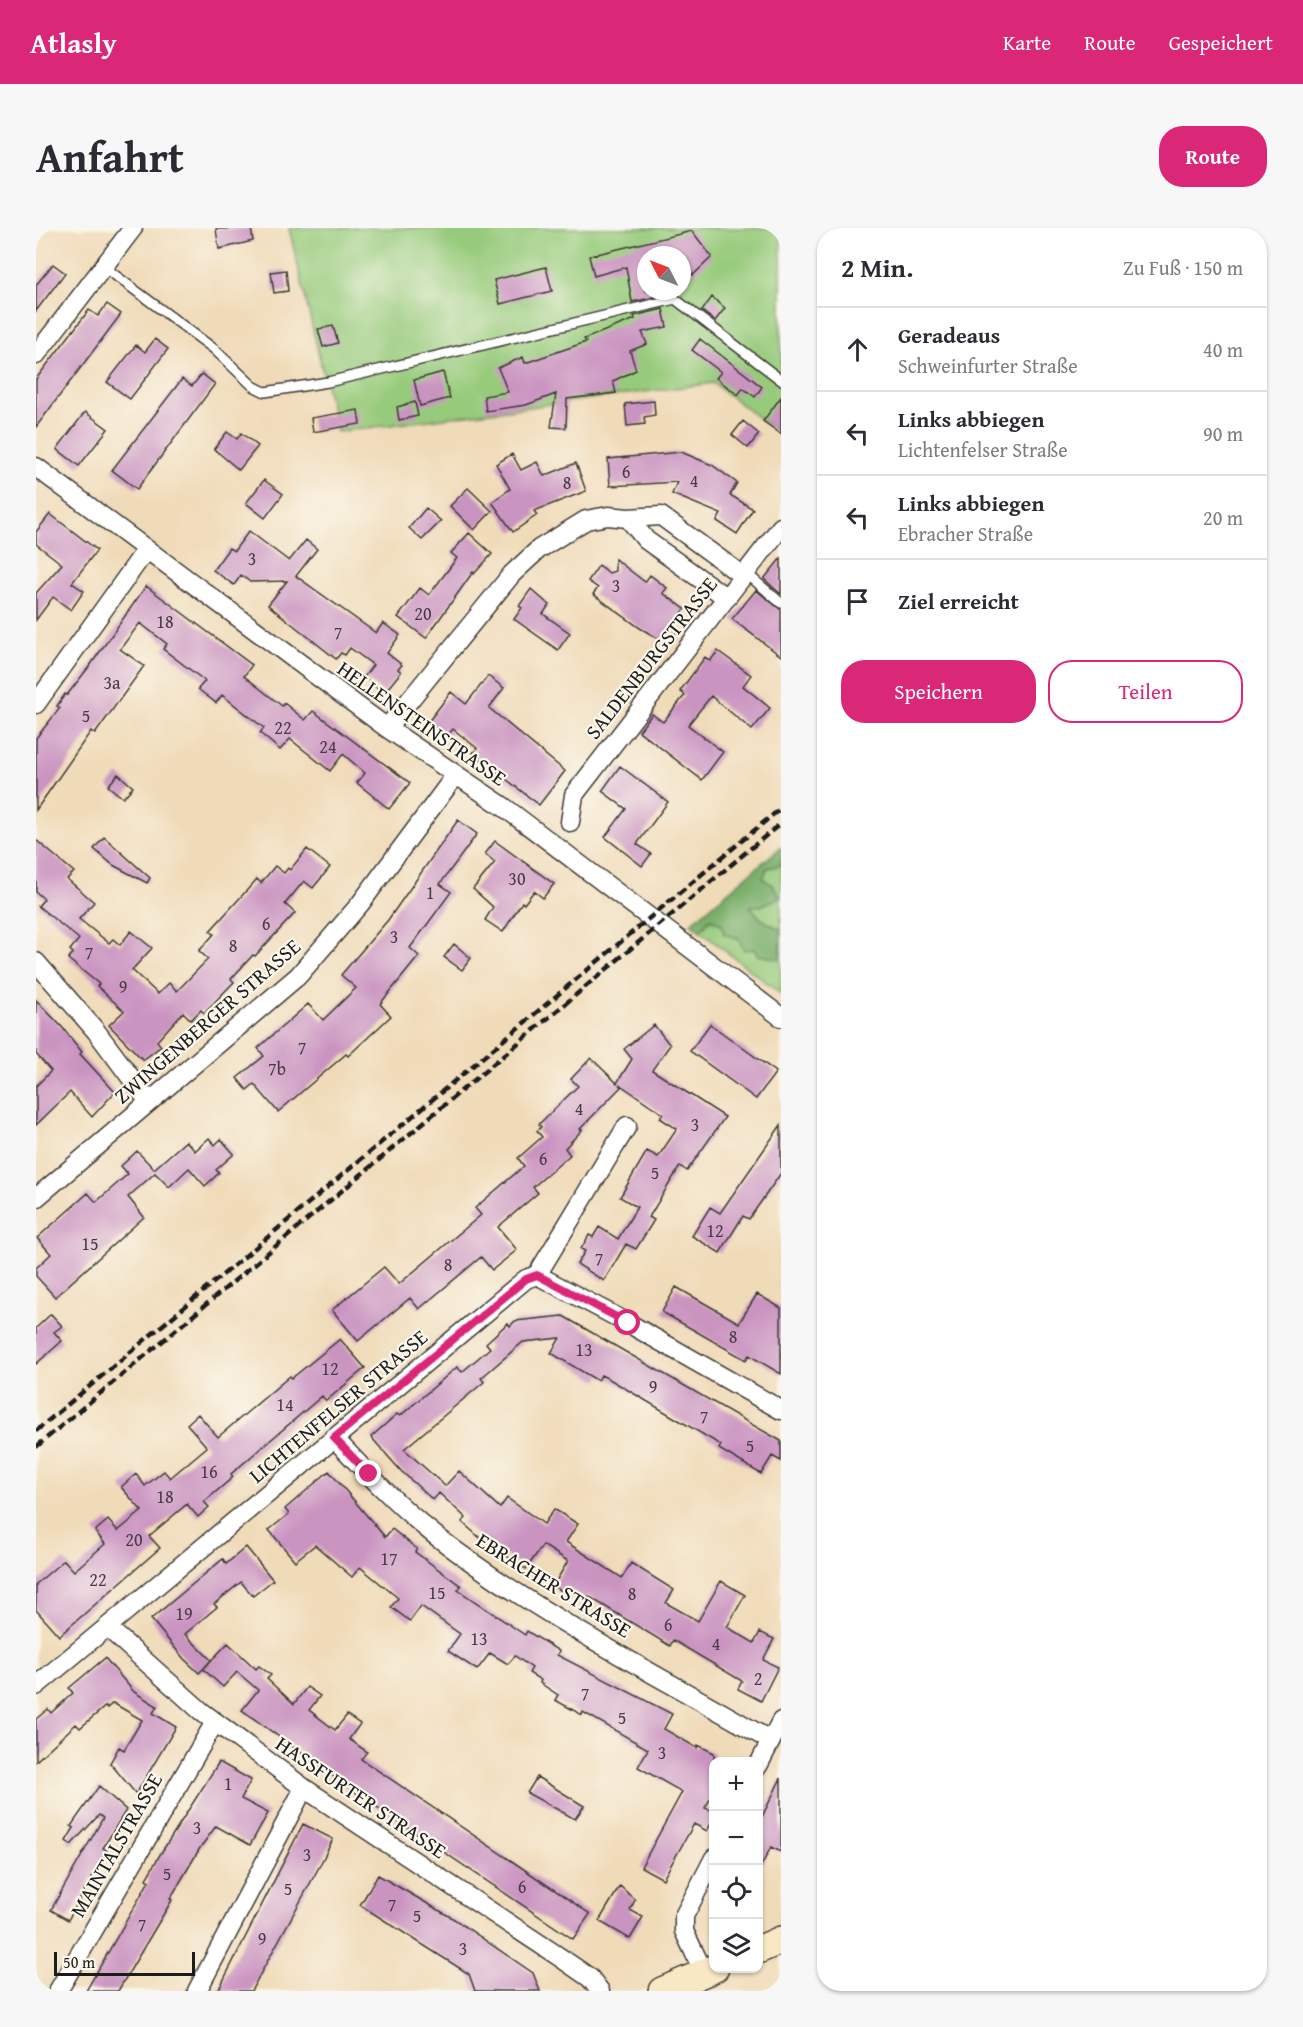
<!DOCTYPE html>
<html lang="de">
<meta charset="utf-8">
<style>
body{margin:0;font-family:"Gentium Book Plus",serif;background:#f7f7f7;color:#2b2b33}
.controls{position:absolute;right:18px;bottom:18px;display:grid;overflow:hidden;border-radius:12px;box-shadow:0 2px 4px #0004}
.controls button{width:54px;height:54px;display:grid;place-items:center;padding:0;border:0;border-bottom:2px solid #e1e1e2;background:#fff;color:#2b2b33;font:30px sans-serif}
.compass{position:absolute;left:601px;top:18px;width:54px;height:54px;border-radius:50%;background:#fff;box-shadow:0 2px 4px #0004;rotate:312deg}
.scale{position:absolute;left:18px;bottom:15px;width:141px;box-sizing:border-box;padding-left:6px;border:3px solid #1c1c1c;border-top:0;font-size:16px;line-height:21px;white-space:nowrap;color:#1c1c1c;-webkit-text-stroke:4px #fbf7ec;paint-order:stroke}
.stop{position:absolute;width:18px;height:18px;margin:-14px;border:4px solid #db2777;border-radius:50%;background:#fff}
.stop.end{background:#db2777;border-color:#fff;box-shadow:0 2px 6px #0008}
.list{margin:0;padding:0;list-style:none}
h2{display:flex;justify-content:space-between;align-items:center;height:78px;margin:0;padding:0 24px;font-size:26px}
h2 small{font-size:20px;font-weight:400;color:#7c7c81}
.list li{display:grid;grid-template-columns:39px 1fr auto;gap:18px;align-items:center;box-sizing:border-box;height:84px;padding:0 24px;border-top:2px solid #e1e1e2}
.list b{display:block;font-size:22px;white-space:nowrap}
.list p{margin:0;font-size:20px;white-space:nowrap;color:#7c7c81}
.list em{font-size:20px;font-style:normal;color:#7c7c81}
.actions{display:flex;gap:12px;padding:18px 24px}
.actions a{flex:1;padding:14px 0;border:2px solid #db2777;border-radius:24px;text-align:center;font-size:21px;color:#db2777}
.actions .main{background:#db2777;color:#fff}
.icon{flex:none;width:33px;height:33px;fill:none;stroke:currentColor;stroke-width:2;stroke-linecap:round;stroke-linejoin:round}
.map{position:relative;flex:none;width:745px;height:1763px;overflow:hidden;border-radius:24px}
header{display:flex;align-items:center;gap:36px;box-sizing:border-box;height:84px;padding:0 30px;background:#db2777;color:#fff}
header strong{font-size:28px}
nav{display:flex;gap:33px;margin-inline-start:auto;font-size:21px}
.intro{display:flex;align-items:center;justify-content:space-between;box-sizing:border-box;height:144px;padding:0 36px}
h1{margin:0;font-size:42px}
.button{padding:15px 27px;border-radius:24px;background:#db2777;color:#fff;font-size:21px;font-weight:700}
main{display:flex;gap:36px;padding:0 36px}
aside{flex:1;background:#fff;border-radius:24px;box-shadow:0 2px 4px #0004}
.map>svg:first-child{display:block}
</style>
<header>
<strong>Atlasly</strong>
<nav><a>Karte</a><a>Route</a><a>Gespeichert</a></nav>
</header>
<div class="intro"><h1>Anfahrt</h1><a class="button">Route</a></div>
<main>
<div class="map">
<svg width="745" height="1763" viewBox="0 0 745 1763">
<rect width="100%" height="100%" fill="#fbf7ec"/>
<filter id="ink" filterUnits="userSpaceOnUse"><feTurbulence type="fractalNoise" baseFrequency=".0167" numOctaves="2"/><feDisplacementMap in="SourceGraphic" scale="12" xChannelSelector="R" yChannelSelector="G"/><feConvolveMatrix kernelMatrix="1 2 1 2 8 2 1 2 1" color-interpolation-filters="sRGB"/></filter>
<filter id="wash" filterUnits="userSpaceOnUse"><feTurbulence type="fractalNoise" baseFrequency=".008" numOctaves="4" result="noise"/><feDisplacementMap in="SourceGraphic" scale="24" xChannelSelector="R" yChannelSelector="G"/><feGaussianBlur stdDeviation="1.35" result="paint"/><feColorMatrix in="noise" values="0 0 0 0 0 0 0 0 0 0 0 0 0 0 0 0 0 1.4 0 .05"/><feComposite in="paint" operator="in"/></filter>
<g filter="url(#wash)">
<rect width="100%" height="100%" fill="#f0dbb9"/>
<!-- green -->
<path fill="#97cb7b" stroke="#5a744c" stroke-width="1.5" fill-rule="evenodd" d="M253,0H745V207L677,155L301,204ZM610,27H646V63H610Z
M745,634V702L725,691L714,677L725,678L727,651L731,640L742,638Z
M674,691L686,696L688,706C701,710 715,715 722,727L745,731V766L664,703Z"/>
<!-- forest -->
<path fill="#79af6b" stroke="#4a6644" stroke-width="1.5" d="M745,619V634L742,638L731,640L727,651L737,657L744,669L725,678H714L725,691L745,702V731L722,727L718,721L708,722L702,710L688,706L686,696L674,691L664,703L655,695Z"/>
<g id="blocks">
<!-- building -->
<path fill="#ca94c1" d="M215,0L217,13L183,21L180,1Z
M656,3L676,29L657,47L646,32V27L640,24L610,27V63H618L619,69L596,74L590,39L558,48L553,28Z
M17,36L29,45L0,83V57Z
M510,39L516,63L464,76L458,52Z
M250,42L252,63L238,65L235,44Z
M676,69L689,80L679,93L666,83Z
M71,76L85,86L0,199V151L53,82L62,88Z
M627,81L631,99L606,104L611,116L594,123L600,142L577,153L580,165L531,171L530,200L515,199L520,166L490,177L450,183L448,168L472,164L462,140L487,129L489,135L550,114L548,111L594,93L599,91L598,88Z
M297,98L302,115L287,119L282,101Z
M119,111L132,121L94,171L71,154L100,117L109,124Z
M664,111L726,159L719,169L707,160L702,167L680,150L685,144L656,122Z
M407,144L414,170L384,178L378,152Z
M166,146L179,156L101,261L76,242L146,151L156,158Z
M745,169V206L727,193Z
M618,173L619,187L608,189L609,196L591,198L589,176Z
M379,174L382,188L363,192L361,179Z
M322,182L324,196L277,204L275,190Z
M49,184L72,201L43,238L21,221Z
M707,193L723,206L712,220L696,207Z
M191,204L201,211L205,205L222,218L203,242L178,221Z
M645,224L676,237L701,255L694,267L717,281L701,306L681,293L685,286L636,266L641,254L574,258L572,231Z
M476,226L485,242L501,234L508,248L540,235L550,263L498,283L501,287L477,304L456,274L474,261L460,236Z
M228,252L247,266L229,290L210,275Z
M432,260L456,283L438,302L414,278Z
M390,280L405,293L386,312L373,300Z
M14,286L61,322L36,355L48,363L35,382L17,369L0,392V365L26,336L0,316V304Z
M213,303L253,333L270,312L281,321L260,348L340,405L347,395L364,407L351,425L366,437L362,441L365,444L348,465L328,449L337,437L314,420L309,427L305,425L300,431L232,377L251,353L214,354L205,347L198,357L177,342L193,320L198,323Z
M433,305L456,326L438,346L437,344L390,410L362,389L384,360L393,367L421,330L415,325Z
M745,330V366L728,351Z
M579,331L609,354L614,347L631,360L627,365L649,381L636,398L642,402L632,416L604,400L557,366L562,360L552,353L563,337L573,345L579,343Z
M110,358L216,437L208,448L246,478L248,475L269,492L277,483L374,555L353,581L321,555L329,545L307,526L294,543L254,511L244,522L224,505L228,500L186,467L180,475L162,461L169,453L127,421L131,416L104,395L84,421L108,438L59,506L55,503L0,582V510L24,480L21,478L29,466L31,467L56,435Z
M495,361L513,377L507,386L534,405L522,422L478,391L486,380L483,378Z
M720,362L745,382V428L696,391Z
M682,423L715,447L707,458L734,480L716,502L675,468L652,497L687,524L666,552L603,503L616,486L627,494L649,467L644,463L669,429L674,433Z
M452,448L468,460L453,480L529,543L503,577L437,525L441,520L417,501L410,509L392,494L415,464L430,476Z
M584,538L632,574L601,616L615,626L606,638L569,609L590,581L566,563Z
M82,546L97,559L87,570L72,558Z
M422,592L441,606L404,656L415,664L374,720L383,728L344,776L355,788L312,828L310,826L242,884L218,856L211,862L201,850L228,828L222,820L272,776L287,792L320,760L305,747L352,692Z
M68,609L114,650L111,655L77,637L58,621Z
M0,612L38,644L31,651L58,674L43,691L73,715L77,711L84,717L95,703L116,720L96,742L122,766L133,755L141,763L172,731L163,723L178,706L174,703L221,651L225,655L239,638L248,645L252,640L254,642L271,621L294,639L277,660L268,653L249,676L259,685L219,728L217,727L195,751L198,754L168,785L165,782L155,792L147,784L121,813L125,818L107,832L73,797L88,783L61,758L63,756L32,731L37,725L34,722L43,711L2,678L8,671L0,664Z
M459,613L518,656L507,670L498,663L488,676L486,674L467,704L449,692L457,679L437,661L459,634L449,626Z
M418,716L435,730L426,742L408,729Z
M0,772L26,799L46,824L44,826L79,864L56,889L34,864L0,897V858L15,843L0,826Z
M674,796L740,844L720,871L654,823Z
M618,797L634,817L616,842L689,889L651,943L644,938L613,989L618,992L600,1021L590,1016L568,1053L541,1036L549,1023L545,1021L553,1007L557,1009L563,999L582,1011L601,979L584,969L611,923L622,929L641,901L624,890L627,886L583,856L585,859L544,901L546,902L529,920L534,927L497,959L502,965L462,999L481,1022L456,1042L445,1029L383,1081L374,1070L322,1113L296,1082L348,1039L363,1056L445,987L439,980L488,938L482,930L506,909L501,903L505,899L503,896L542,858L535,851L555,830L581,855L596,831L588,821Z
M745,897V945L713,991L707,988L684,1025L656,1008L674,979L684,985Z
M173,910L179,917L185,911L198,926L180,942L183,945L169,958L153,940L133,959L119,945L92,969L108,989L19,1069L0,1048V1040L15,1026L1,1010L52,965L60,974L92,946L85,938L101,923L118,941L150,913L159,923Z
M640,1059L703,1095L721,1066L745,1080V1146L713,1127L710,1132L626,1084Z
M15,1086L26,1098L18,1104L26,1113L0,1136V1100Z
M527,1088L745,1213V1233L736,1228L725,1246L683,1221L685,1217L575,1152L565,1147L562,1153L515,1125L524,1110L487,1114L445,1150L448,1154L368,1221L409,1258L423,1243L464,1280L471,1270L508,1296L518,1281L542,1296L530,1314L586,1350L595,1335L638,1362L630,1375L662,1393L685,1353L709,1367L691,1399L718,1415L724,1404L738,1411L727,1432L742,1439L725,1473L702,1461L706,1453L637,1412L634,1418L552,1368L550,1372L533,1361L530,1366L517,1358L532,1333L507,1317L490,1341L444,1310L426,1294L430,1290L403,1265L397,1272L365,1243L335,1209L361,1186L364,1188L421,1139L426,1144L454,1120L450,1115L472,1095L474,1098L479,1093Z
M304,1111L329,1140L290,1173L286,1168L195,1246L197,1249L168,1274L173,1279L162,1289L151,1276L113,1308L124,1320L23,1408L0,1382V1356L28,1332L38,1343L69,1316L59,1303L72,1292L82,1303L106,1283L85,1259L100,1246L109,1258L128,1243L134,1250L171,1219L151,1196L162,1186L182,1209L254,1148L256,1150Z
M293,1243L349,1309L356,1301L381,1321L379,1324L425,1358L422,1362L489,1407L491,1403L523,1423L521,1427L636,1486L628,1501L661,1520L662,1517L678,1525V1564L669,1580L678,1584V1590L671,1603L658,1596L627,1651L605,1639L646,1564L602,1539L612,1521L547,1484L546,1487L519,1472L522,1467L504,1455L505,1452L493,1445L496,1440L479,1428L472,1436L454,1425L441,1442L412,1423L424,1406L385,1378L374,1393L355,1379L362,1370L324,1339L316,1349L279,1317L259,1333L233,1302L253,1286L249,1281Z
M210,1319L237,1352L217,1368L205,1354L178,1376L181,1379L149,1406L175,1432L167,1441L192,1415L220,1441L223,1438L235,1447L231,1451L258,1476L271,1459L284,1468L273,1482L299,1502L311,1487L324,1496L313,1511L331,1524L325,1531L554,1686L537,1711L326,1569L206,1482L222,1462L201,1444L187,1459L167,1441L163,1445L148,1431L115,1391L187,1331L190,1336Z
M69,1430L98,1464L121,1478L117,1485L140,1499L100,1566L74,1535L83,1519L88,1522L106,1492L77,1475L71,1480L70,1478L44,1500L40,1496L0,1533V1491L12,1481L15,1485L37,1465L33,1460Z
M183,1534L215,1552L205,1571L232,1585L214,1617L180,1598L164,1620L134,1671L136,1672L82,1763H50L113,1653L110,1651L125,1625Z
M501,1549L548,1578L539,1591L491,1565Z
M745,1550V1624L735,1619L723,1642V1595Z
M63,1558L90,1582L67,1620L71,1622L32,1692L15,1682L67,1590L63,1587L35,1617L30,1613L38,1600L35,1598Z
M267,1596L297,1611L282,1641L215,1763H182Z
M342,1647L418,1691L497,1745L504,1763H439L433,1746L324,1677Z
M584,1658L599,1672L594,1682L607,1689L594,1711L563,1693Z"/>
</g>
</g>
<g filter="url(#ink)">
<use href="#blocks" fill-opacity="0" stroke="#3c3934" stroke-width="1.5"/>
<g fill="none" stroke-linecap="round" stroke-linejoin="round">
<defs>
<path id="service" d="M68,39L178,121L217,158L229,164L292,154L639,71L745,152
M710,345L745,375"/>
<path id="minor" d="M0,127L97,0
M0,239L351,500L468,579L745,789
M592,290L610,312L691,370
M0,476L110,322
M351,500L476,346L503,321L550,292L572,288L592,290L625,288L707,348
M534,594L538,567L745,299
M0,734L60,803L113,874
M0,970L262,748L324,676L419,548
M501,1047L592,1095L745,1182
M298,1210C330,1244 363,1279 400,1308C504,1388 622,1447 735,1513
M71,1399L166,1484L268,1560L525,1730L554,1750L564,1763
M0,1458L490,1051L501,1047L591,898
M722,1538L745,1493
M668,1745L648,1703V1688L678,1630
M22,1763L179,1494
M161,1763L268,1560"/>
<path id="secondary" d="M722,1722L745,1712
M626,1763L679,1740"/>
</defs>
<!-- service casing -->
<use href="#service" stroke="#3c3934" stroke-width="12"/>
<!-- minor casing -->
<use href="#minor" stroke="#3c3934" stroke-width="21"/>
<!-- secondary casing -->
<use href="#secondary" stroke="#3c3934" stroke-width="30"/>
<!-- service -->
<use href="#service" stroke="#fff" stroke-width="9"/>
<!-- minor -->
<use href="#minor" stroke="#fff" stroke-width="18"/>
<!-- secondary -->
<use href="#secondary" stroke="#f8e8c3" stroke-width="27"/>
<!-- rail -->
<path stroke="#1c1c1c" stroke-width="4.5" stroke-dasharray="9 4.5" stroke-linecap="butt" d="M0,1203L745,580
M0,1219L745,595"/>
</g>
</g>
<g fill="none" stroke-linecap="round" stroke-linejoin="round" filter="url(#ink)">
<!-- route -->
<path stroke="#db2777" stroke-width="8" d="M333,1246L298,1210L490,1051L501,1047L592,1095"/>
</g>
<g text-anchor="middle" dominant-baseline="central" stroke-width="4.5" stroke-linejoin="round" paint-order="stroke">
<!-- number labels -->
<g font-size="18" fill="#483a45">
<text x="590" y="243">6</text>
<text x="658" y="252">4</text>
<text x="531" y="254">8</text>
<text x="216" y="330">3</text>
<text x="580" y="357">3</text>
<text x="387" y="385">20</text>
<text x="129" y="393">18</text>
<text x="302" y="404">7</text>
<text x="76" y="454">3a</text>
<text x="50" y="487">5</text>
<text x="247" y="499">22</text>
<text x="292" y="518">24</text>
<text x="481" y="650">30</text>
<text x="394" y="664">1</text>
<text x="230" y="695">6</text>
<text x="358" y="708">3</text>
<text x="197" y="717">8</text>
<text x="53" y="724">7</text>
<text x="87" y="758">9</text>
<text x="266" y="819">7</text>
<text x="241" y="840">7b</text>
<text x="543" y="880">4</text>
<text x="659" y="896">3</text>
<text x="507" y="930">6</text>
<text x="619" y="944">5</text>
<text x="679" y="1002">12</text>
<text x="54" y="1015">15</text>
<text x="563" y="1030">7</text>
<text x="412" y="1036">8</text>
<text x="697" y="1108">8</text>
<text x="548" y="1121">13</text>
<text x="294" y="1140">12</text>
<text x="617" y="1158">9</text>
<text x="249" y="1176">14</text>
<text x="668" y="1188">7</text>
<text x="714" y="1217">5</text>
<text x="173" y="1243">16</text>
<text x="129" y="1268">18</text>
<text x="98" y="1311">20</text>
<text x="353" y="1330">17</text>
<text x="62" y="1351">22</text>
<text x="401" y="1364">15</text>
<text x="596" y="1365">8</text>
<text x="148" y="1385">19</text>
<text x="632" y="1396">6</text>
<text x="443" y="1410">13</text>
<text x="680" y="1415">4</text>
<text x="722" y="1450">2</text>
<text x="549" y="1465">7</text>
<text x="586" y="1489">5</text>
<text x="626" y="1524">3</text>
<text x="192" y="1555">1</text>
<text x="161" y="1599">3</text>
<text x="271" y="1626">3</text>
<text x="131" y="1645">5</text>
<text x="486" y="1658">6</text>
<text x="252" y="1660">5</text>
<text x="356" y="1676">7</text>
<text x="381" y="1687">5</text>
<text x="106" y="1696">7</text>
<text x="226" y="1710">9</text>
<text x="427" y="1720">3</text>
</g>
<!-- street labels -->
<g font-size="21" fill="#1c1c1c" stroke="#fbf7ec">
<text transform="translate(615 430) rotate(-52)">SALDENBURGSTRASSE</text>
<text transform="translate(386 495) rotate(35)">HELLENSTEINSTRASSE</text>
<text transform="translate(171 793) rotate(-41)">ZWINGENBERGER STRASSE</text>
<text transform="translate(302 1178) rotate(-40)">LICHTENFELSER STRASSE</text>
<text transform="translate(518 1357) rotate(32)">EBRACHER STRASSE</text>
<text transform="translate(325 1569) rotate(34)">HASSFURTER STRASSE</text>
<text transform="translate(80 1617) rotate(-60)">MAINTALSTRASSE</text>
</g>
</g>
</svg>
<div class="controls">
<button>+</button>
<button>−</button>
<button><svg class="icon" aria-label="locate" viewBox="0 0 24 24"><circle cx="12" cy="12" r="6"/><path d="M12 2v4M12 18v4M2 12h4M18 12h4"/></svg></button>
<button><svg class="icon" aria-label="layers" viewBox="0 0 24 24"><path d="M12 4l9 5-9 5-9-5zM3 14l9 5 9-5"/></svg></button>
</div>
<svg class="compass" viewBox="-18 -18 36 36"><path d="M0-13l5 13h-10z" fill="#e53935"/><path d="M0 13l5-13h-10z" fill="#7c7c81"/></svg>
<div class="scale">50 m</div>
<div class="stop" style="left:592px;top:1095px"></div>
<div class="stop end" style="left:333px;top:1246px"></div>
</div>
<aside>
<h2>2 Min.<small>Zu Fuß · 150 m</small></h2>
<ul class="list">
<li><svg class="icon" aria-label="ahead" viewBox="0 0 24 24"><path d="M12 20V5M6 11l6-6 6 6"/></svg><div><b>Geradeaus</b><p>Schweinfurter Straße</p></div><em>40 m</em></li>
<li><svg class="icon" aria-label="left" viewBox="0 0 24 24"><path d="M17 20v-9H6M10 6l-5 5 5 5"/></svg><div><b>Links abbiegen</b><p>Lichtenfelser Straße</p></div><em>90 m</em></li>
<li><svg class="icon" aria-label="left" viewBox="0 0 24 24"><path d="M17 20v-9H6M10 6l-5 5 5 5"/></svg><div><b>Links abbiegen</b><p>Ebracher Straße</p></div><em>20 m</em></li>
<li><svg class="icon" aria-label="arrive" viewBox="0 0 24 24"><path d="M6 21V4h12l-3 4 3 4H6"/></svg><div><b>Ziel erreicht</b></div></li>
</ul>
<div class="actions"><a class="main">Speichern</a><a>Teilen</a></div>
</aside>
</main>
